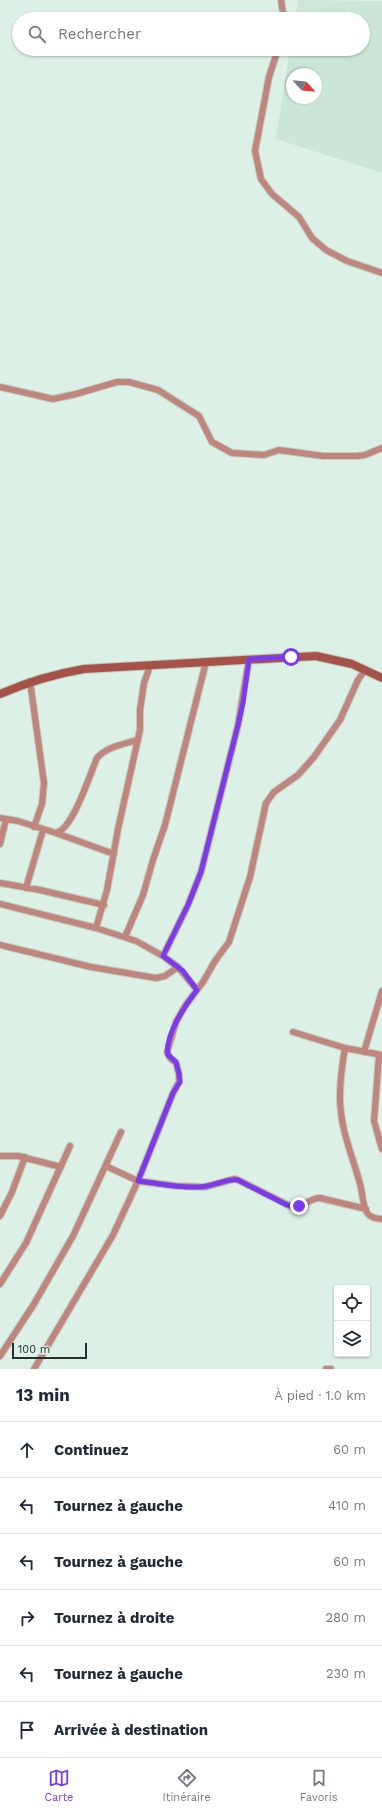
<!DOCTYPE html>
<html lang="fr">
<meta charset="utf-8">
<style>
body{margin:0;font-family:"Work Sans",sans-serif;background:#f2f2f3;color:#1f2937}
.controls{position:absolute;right:12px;bottom:12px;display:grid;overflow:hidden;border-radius:4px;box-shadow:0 1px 3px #0004}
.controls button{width:36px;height:36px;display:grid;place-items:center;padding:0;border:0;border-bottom:1px solid #e0e1e3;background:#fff;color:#1f2937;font:20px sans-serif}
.compass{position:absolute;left:286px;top:68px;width:36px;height:36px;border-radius:50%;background:#fff;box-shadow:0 1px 3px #0004;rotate:116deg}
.scale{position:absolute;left:12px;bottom:10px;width:75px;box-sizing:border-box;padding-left:4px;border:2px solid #29302c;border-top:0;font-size:11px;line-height:14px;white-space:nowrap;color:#29302c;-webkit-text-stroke:3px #dcf0e5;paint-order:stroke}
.stop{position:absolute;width:12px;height:12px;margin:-9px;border:3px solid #7c3aed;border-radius:50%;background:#fff}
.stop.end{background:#7c3aed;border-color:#fff;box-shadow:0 1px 4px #0008}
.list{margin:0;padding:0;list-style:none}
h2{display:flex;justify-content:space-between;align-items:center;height:52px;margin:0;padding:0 16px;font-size:17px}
h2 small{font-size:13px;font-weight:400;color:#747a83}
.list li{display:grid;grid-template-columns:26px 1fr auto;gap:12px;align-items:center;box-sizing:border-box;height:56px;padding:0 16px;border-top:1px solid #e0e1e3}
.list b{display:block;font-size:15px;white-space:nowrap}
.list em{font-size:13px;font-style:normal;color:#747a83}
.icon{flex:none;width:22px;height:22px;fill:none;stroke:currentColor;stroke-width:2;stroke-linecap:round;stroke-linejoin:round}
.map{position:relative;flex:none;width:382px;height:1369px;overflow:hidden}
.search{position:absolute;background:#fff;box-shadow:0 1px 3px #0004;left:12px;right:12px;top:12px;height:44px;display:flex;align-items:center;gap:10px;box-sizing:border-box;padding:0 14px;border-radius:22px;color:#747a83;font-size:15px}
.sheet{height:388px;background:#fff}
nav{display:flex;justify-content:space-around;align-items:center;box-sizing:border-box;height:56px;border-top:1px solid #e0e1e3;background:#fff;font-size:11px;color:#747a83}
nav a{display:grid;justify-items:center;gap:2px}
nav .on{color:#7c3aed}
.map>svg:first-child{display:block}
</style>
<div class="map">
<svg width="382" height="1369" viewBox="0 0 382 1369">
<rect width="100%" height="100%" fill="#dcf0e5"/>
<!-- built -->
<path fill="#cbe6d7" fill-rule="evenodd" d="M298,0L382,1V173L276,139L290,49H363V19H295ZM292,74H316V98H292Z"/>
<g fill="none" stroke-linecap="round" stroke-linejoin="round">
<defs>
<path id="street" d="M281,0L284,19
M278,49L269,77L255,151L261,179L272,194L299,217L312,238L326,250L347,261L382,273
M0,387L53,399L76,394L117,382H129L158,390L199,416L212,442L232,453L264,455L279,450L323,456H357L365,455L382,448
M30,681L44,783L42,804L34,827
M0,818L18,821L56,833L114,854
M56,833C73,829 90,774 97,758C106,747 124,744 138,740
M0,844L6,819
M0,883L40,890L104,905
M26,888L43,830
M0,904L96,928L136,941L163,956L178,967L197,990
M96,928L107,890L118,829L140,730V710L144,683L150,666
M125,937L143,895L153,860L165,825L206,662
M0,945L91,967L156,978L165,976L178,967
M163,956L188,905L201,872L238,725L249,659
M293,1032L345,1048L382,1055
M345,1048C342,1065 340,1081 340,1097C340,1129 352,1154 360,1184C363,1193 362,1207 368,1214C372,1218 377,1219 382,1219
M364,1052L382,991
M379,1055L374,1121L382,1149
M0,1156H18L61,1167
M106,1166L138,1181L176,1186L205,1187L234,1179L238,1180L292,1207C302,1208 310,1198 320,1198L366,1209
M0,1216L12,1192L25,1157
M0,1284L26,1243L70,1146
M0,1356L34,1304L73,1236L121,1132
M34,1369L113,1235L138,1181L173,1093L179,1082V1074L176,1063L170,1058L167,1052L176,1022L185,1006L203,982L215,961L229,942L250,877L266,803L274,792L298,775L314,757L340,720L358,680L365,670
M326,1369H331"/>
<path id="secondary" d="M0,694C28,682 54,674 84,669L316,656L352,664L382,678"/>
</defs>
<!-- street casing -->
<use href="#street" stroke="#bccdc4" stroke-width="8"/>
<!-- secondary casing -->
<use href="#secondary" stroke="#bccdc4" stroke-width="10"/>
<!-- street -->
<use href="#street" stroke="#c0857d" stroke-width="6"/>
<!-- secondary -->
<use href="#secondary" stroke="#a65248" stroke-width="8"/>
</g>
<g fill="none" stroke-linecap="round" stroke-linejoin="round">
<!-- route -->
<path stroke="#7c3aed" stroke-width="5" d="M291,657L249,659L243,703L238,725L201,872L188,905L163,956L183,971L197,990C186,1004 164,1036 168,1055L176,1062L179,1074L180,1082L173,1093L138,1181C158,1183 178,1188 198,1187C212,1187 227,1178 238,1180L287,1205L299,1206"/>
</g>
</svg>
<div class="controls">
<button><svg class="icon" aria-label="locate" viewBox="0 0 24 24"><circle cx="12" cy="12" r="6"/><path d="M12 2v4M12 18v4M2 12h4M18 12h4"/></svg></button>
<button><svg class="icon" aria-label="layers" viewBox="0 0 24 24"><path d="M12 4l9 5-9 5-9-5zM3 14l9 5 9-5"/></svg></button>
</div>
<svg class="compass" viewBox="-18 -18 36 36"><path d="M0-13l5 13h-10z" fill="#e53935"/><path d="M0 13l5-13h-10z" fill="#747a83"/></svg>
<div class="scale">100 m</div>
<div class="stop" style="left:291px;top:657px"></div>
<div class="stop end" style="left:299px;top:1206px"></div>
<div class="search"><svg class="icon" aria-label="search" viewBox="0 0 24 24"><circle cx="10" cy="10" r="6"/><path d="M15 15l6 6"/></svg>Rechercher</div>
</div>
<section class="sheet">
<h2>13 min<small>À pied · 1.0 km</small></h2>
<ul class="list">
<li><svg class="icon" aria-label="ahead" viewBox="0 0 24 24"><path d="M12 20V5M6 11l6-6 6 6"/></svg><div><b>Continuez</b></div><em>60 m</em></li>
<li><svg class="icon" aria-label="left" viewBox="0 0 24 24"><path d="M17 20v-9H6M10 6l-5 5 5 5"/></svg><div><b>Tournez à gauche</b></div><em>410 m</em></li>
<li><svg class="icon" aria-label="left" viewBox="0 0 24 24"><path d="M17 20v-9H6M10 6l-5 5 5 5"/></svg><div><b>Tournez à gauche</b></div><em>60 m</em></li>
<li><svg class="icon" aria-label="right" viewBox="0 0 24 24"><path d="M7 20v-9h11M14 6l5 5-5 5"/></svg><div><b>Tournez à droite</b></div><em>280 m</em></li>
<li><svg class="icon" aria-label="left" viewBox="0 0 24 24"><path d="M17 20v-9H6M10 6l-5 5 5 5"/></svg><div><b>Tournez à gauche</b></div><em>230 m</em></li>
<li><svg class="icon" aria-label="arrive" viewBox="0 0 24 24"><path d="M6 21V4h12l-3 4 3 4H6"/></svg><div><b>Arrivée à destination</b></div></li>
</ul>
</section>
<nav>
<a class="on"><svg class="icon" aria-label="map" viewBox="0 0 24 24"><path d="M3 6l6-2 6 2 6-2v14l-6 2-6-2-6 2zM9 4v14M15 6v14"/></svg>Carte</a>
<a><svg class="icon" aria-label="directions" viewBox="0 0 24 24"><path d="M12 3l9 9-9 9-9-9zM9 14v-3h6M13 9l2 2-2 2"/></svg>Itinéraire</a>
<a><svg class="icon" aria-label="saved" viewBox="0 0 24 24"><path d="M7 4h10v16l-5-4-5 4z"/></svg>Favoris</a>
</nav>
